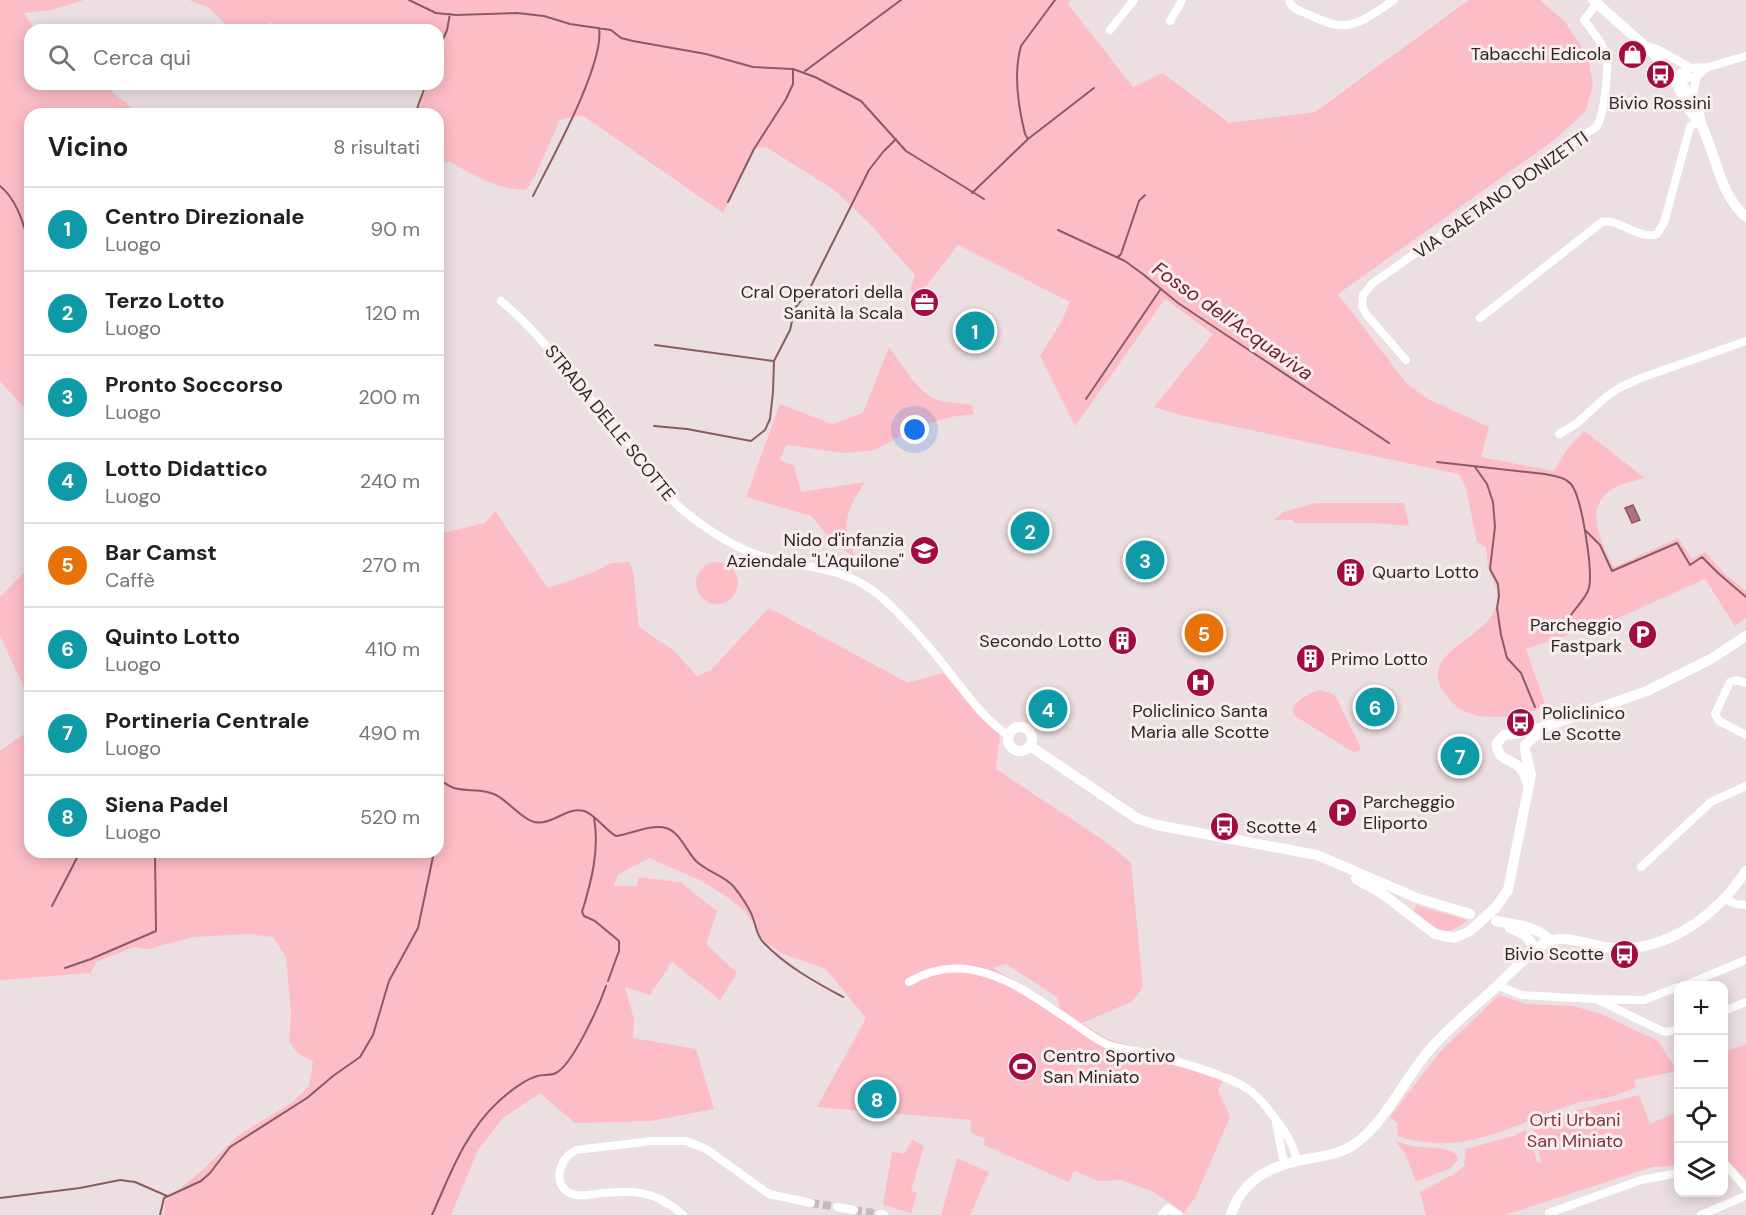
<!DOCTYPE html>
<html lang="it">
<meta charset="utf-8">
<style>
body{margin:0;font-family:"DM Sans",sans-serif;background:#f6f6f6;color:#202124}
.controls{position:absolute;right:18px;bottom:18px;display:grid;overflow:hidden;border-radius:12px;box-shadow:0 3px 15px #0003}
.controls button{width:54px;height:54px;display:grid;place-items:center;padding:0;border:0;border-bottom:2px solid #e0e0e0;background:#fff;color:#202124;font:30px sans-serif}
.you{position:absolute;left:915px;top:430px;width:21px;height:21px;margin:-15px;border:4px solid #fff;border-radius:50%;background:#1a73e8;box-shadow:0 0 0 9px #1a73e833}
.badge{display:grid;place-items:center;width:39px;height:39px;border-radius:50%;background:#1a73e8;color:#fff;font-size:20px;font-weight:700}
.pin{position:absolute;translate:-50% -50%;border:3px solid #fff;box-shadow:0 2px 6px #0006}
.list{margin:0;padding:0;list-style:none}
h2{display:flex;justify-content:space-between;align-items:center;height:78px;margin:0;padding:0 24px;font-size:26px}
h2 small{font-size:20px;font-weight:400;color:#757577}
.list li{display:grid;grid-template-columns:39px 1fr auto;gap:18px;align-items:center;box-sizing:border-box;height:84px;padding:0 24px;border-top:2px solid #e0e0e0}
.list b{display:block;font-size:22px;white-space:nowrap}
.list p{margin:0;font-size:20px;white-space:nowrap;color:#757577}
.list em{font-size:20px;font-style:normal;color:#757577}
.icon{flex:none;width:33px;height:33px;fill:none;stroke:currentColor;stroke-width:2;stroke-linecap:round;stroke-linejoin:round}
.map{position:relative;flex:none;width:1746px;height:1215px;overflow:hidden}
.search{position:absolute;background:#fff;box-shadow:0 3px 15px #0003;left:24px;top:24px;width:420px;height:66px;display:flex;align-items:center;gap:15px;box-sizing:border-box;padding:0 21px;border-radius:18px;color:#757577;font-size:22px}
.panel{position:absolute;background:#fff;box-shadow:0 3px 15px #0003;left:24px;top:108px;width:420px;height:750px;border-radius:18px}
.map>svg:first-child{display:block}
</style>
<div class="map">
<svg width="1746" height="1215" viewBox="0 0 1746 1215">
<rect width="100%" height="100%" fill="#ecdfe1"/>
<!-- green -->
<path fill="#fdbdc6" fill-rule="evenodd" d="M0,0H84L52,10L24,13L35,30H30V84H102L140,114H30V414L0,381Z
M189,0H1070L1068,4L1133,87L1163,73L1229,123L1315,112L1469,0H1540L1565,22L1588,56L1593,86L1585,112L1554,140L1338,294L1406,383L1428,399L1489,427L1481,457L1554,471L1566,451L1584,431L1645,478C1635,481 1622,483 1614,488C1581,507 1602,543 1614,567L1678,538L1692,559L1705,552L1724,573L1746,591V618L1735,626L1705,579L1616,619L1526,649L1545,704C1528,717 1514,716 1493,717C1476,717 1459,712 1448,698C1410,652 1489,641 1496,605C1500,590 1493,583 1489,570C1487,563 1487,554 1486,547L1477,542L1466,488L1459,474L1184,416L1154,407L1213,334L1165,299L1075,426L1040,356L1061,322L1070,302L958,245L928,284L916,294L910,290L915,275L869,223L833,189L766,147L754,149L723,213L582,115L560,120L535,176L526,190C496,189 474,175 448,161L438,167V114H415L425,90L414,84H438V30H289L269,22L266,30H232L209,8Z
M889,347C901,363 919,395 938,400C949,403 961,403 972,405L974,414L950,417L914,428L875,450L846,453L786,445L780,460L794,466L801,492L865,482C846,511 839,528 857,559L835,544L811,516L746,497L780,404L832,424L863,413Z
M1315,503H1404L1409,526L1373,523H1294L1293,520H1274L1284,512Z
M495,511L548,588L589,574L611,563L629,562L633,571L639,627L673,650L697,676L711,670L769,608L908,683L943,673L985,722L1000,734L996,769L1109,844L1131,863L1143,987L1133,1001L1082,1023L1107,1039L1227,1073L1218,1090L1230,1117L1195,1198L1184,1213L1154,1192L1121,1180L1099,1181L1074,1171L1069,1182L984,1145L985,1139L970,1132L972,1127L970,1126L971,1120L817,1107L866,1018L826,969L783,954L764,941L745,911L727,897L702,881L649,858L618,874L614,886H637L638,877L680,882L717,911L706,944L737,973L720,1000L672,962L650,995L625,987L634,1019L633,1038L696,1049L714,1109L651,1121L575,1123L540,1093L503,1118L478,1150L451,1215H164L165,1201L199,1173L239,1135L293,1102L309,1086L313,1061L297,1053L289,1041L291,1014L286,957L273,937L249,934L194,937L148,949L134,947L96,962L91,973L0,980V751L30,730V852H438V534L485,523ZM1006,964L1057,997L1060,1008L993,968Z
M696 583a21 21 0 1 1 42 0a21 21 0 1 1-42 0Z
M30,566V700L0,636V597Z
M1320,690L1333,694L1336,697L1361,748L1359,751L1353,752L1295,716C1287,703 1309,693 1320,690Z
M1416,905L1467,920C1445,941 1433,927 1414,912Z
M1499,995L1526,1004L1573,1006L1601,1014L1658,1041L1677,1071L1634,1080L1636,1087C1626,1091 1616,1096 1606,1098C1595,1100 1584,1101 1574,1104C1513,1124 1464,1158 1398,1136L1397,1123L1390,1117L1439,1053Z
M1746,1044V1180L1724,1156V1053Z
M1639,1095L1650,1124L1678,1111V1166L1652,1167L1505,1215H1426L1420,1192L1456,1173L1464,1166L1466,1149L1513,1136L1525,1130L1531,1137L1537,1163L1541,1162L1533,1127L1570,1112Z
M912,1140L924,1146L911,1191L917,1193L911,1213L883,1205L892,1152L904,1154Z
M1395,1140C1414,1151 1443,1144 1456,1154L1458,1160L1451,1168L1416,1182L1406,1155Z
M957,1158L989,1172L970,1215H941Z"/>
<!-- water -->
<path fill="#b2717c" stroke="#8a5b63" stroke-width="1.5" d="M1633,505L1640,520L1632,523L1625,508Z"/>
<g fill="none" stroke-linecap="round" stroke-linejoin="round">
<!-- stream -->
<path stroke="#8a5b63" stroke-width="2" d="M409,0L436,13L456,15L517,13L544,16L570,24L611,30L621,38L633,41L706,54L753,67L793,69L815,77L861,101L906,151L984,199
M438,51L447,30L450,14
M805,71L901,0
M415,114L426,84
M1028,139L1025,134C1018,106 1013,74 1021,46L1055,0
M0,186C18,200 26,230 30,251
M972,193L1028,139L1094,88
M533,196C551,160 605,64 599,28
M728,202L754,149L786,99L793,84V69
M1058,230L1125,261L1144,275L1178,303L1389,443
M1118,257L1121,254L1139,201L1145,195
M655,345L773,361
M1086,399L1160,290
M654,426L687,429L751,441L765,430L770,419L773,392L774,361L790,330L795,308L808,292L869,170L883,152L896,139
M1437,462L1545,474C1554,476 1565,477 1571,484C1582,497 1593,571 1589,588C1587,597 1576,607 1571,615
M1475,467L1487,484L1493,502L1495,527L1490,569L1498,584L1499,596L1497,608L1501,635L1507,658L1521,673L1535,707
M1585,530L1600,545L1612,571L1677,543L1690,565L1702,557L1718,573L1746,597
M438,779C443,782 449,786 454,788C468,792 483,788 496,795C508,801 522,819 534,822C552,826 567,806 584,811C595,814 605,830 616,836C631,834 651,824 666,828C679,831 687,852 696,861C707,872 726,876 734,887C740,894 750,909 753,918C757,928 756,935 764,943C786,966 815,982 843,997
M594,818C600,849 591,883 582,912L584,916L595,921L619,941V951L608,981
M52,906L80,852
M65,968L91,959L156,931L155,852
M0,1198L80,1188L120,1180L135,1182L167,1196
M160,1215L164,1198L201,1181L210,1173L230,1147L307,1098L333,1076L360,1057L373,1035L389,981L418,928L434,852
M432,1215C450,1175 465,1132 499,1101C509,1092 524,1080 537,1076C543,1074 550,1076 556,1073C573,1064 599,1006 606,986"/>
<!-- street-tunnel -->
<path stroke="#c6babc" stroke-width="8" stroke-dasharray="8 4" stroke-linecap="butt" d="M811,1203L837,1207
M854,1210L880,1214"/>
<!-- street -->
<path stroke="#fff" stroke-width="8" d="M1289,0C1291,9 1299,10 1307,14C1317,18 1327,24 1338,25C1357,28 1379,10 1394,0
M1170,21L1182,0
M1110,30L1134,0
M1647,46L1657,49L1691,68
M1676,81L1680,73L1691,68L1708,67L1746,56
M1676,81L1697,76L1708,67
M1692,99L1697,76
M501,301C530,325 549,349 572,377C591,399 610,421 628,443C648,469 664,496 690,516C711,532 735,548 761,556C803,568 845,566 880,596C906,619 929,646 950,673C968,696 985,720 1009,736
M1480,318L1602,222C1620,218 1639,241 1657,234L1664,223L1690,127L1693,124H1701
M1406,360L1366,314L1362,306L1363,295L1373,283L1597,126C1604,113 1610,67 1605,52C1601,40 1591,30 1584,20L1597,3
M1559,434L1576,424L1607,396L1621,387L1641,378L1746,341
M1746,683L1737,680L1730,682L1715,714L1719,721L1746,735
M1641,867L1711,802L1746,786
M1724,898L1735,904L1746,905
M909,982C970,945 1025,991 1075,1024C1085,1031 1095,1039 1106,1044C1117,1048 1130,1050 1141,1052C1169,1059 1228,1074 1249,1090C1260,1097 1266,1107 1274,1117C1285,1131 1293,1143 1297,1160
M1497,985L1521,995L1596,999L1662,1031L1667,1032L1678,1029
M1683,986L1746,960
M1598,999L1644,1000L1678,987
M1724,1011L1746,1002
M1276,1123L1284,1163
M1724,1163L1746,1188
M837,1207L854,1210
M1549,1213L1641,1180L1678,1173
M880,1214L884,1215
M683,1215C654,1189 632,1190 595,1194C588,1195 579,1197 572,1194C551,1186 559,1158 576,1150L652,1141H686L706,1149L769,1194L811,1203
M1162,1215L1168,1208L1178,1215
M1701,1215L1746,1196"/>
<!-- secondary -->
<path stroke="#fff" stroke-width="10" d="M1593,0L1654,54L1676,81L1685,88L1699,113L1701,124C1716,154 1719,194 1746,217
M1677,84L1689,110L1699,122
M1008 739a12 12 0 1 1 24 0a12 12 0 1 1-24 0Z
M1525,745L1545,728
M1030,746L1138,819L1157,825L1317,855L1417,898L1470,914
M1528,785C1526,779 1525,772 1519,767C1510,758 1496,760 1497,743L1504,735L1516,734L1547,726L1647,691L1711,659L1746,636
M1356,879L1380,892L1435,934L1454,938L1470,931L1496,907L1508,890L1531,775L1525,750
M1496,921C1515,924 1535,926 1550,940
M1510,928L1525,935L1536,949
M1231,1215C1242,1179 1272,1165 1307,1159C1324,1156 1340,1154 1355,1144C1385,1122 1400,1087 1423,1058C1444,1031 1470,1011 1495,988C1511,972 1527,955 1546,942C1563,934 1586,944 1604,947C1663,956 1715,917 1746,871"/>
</g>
<!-- icons -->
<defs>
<symbol id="shop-disc" viewBox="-11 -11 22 22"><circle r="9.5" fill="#a40b43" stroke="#f9edee"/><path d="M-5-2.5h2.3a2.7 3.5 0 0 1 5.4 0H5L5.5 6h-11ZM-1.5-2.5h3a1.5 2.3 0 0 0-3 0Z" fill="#fff"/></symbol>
<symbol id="bus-disc" viewBox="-11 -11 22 22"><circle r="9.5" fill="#a40b43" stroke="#f9edee"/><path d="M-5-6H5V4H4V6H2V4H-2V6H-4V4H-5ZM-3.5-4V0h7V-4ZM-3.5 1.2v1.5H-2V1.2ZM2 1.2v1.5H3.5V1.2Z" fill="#fff"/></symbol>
<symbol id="office-disc" viewBox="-11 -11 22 22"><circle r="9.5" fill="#a40b43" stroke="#f9edee"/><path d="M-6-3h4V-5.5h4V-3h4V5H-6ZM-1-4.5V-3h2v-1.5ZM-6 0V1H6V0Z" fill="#fff"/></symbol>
<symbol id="school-disc" viewBox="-11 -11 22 22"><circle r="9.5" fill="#a40b43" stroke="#f9edee"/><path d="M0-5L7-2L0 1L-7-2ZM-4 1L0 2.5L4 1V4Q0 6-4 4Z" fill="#fff"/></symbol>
<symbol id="building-disc" viewBox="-11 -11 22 22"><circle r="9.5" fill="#a40b43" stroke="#f9edee"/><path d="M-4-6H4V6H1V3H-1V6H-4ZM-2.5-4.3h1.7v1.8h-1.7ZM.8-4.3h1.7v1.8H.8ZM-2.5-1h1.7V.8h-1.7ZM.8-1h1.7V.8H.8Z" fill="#fff"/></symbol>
<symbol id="parking-disc" viewBox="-11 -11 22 22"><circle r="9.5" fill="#a40b43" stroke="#f9edee"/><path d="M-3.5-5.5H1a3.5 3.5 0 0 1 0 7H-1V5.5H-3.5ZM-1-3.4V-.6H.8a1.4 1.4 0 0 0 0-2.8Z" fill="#fff"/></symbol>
<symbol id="hospital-disc" viewBox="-11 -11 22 22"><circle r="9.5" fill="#a40b43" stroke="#f9edee"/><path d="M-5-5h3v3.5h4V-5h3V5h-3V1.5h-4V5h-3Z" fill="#fff"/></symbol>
<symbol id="stadium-disc" viewBox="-11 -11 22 22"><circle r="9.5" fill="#a40b43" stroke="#f9edee"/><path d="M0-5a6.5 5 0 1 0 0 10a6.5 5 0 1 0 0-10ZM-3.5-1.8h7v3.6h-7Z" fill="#fff"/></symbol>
</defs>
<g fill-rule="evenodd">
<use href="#shop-disc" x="1616" y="38" width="33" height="33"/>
<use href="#bus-disc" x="1644" y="58" width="33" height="33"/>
<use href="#office-disc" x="908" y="286" width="33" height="33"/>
<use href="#school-disc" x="908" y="534" width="33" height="33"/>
<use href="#building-disc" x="1334" y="556" width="33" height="33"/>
<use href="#parking-disc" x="1626" y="618" width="33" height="33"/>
<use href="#building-disc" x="1106" y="624" width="33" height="33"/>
<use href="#building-disc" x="1294" y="642" width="33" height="33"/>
<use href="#hospital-disc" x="1184" y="666" width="33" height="33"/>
<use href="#bus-disc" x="1504" y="706" width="33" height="33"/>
<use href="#parking-disc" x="1326" y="796" width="33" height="33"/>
<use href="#bus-disc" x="1208" y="810" width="33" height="33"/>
<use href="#bus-disc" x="1608" y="938" width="33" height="33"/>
<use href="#stadium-disc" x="1006" y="1050" width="33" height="33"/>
</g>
<g text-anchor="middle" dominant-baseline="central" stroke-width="6" stroke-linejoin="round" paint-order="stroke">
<!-- poi labels -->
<g font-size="18" fill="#2d2828" stroke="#f9edee" text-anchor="end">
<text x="1611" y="54">Tabacchi Edicola</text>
<text x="1660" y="103" text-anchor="middle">Bivio Rossini</text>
<text x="903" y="292">Cral Operatori della<tspan x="903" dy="21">Sanità la Scala</tspan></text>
<text x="904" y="540">Nido d'infanzia<tspan x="904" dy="21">Aziendale "L'Aquilone"</tspan></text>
<text x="1372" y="572" text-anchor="start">Quarto Lotto</text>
<text x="1622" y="625">Parcheggio<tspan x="1622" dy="21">Fastpark</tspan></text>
<text x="1102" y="641">Secondo Lotto</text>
<text x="1331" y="659" text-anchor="start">Primo Lotto</text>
<text x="1200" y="711" text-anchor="middle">Policlinico Santa<tspan x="1200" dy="21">Maria alle Scotte</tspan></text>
<text x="1542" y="713" text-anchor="start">Policlinico<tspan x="1542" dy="21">Le Scotte</tspan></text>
<text x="1363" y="802" text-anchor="start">Parcheggio<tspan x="1363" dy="21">Eliporto</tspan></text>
<text x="1246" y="827" text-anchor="start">Scotte 4</text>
<text x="1604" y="954">Bivio Scotte</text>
<text x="1043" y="1056" text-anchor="start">Centro Sportivo<tspan x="1043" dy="21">San Miniato</tspan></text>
</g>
<!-- street labels -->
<g font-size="18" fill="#2d2828" stroke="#f9edee">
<text transform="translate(1501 195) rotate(-35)">VIA GAETANO DONIZETTI</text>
<text transform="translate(610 423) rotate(51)">STRADA DELLE SCOTTE</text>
</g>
<!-- park labels -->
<g font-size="18" fill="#843345" stroke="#f9edee">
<text x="1575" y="1120">Orti Urbani<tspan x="1575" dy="21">San Miniato</tspan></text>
</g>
<!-- water labels -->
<g font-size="20" font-style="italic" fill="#6d1e32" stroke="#f9edee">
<text transform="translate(1233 321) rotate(35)">Fosso dell'Acquaviva</text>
</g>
</g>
</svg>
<div class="controls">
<button>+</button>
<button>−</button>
<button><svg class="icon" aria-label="locate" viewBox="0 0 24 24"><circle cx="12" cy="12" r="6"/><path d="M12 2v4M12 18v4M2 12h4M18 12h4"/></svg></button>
<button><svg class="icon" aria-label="layers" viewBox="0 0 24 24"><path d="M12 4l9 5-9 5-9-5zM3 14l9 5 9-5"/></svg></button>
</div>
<div class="you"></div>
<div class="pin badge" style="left:975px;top:331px;background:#0f9aa8">1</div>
<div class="pin badge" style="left:1030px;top:531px;background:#0f9aa8">2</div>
<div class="pin badge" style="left:1145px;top:560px;background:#0f9aa8">3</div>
<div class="pin badge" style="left:1048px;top:709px;background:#0f9aa8">4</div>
<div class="pin badge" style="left:1204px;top:633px;background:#e8710a">5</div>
<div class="pin badge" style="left:1375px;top:707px;background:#0f9aa8">6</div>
<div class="pin badge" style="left:1460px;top:756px;background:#0f9aa8">7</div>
<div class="pin badge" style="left:877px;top:1099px;background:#0f9aa8">8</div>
<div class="search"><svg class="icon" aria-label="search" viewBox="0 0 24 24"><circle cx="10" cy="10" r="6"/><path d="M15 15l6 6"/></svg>Cerca qui</div>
<section class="panel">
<h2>Vicino<small>8 risultati</small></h2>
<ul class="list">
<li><span class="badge" style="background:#0f9aa8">1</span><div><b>Centro Direzionale</b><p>Luogo</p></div><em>90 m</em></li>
<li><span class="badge" style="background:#0f9aa8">2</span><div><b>Terzo Lotto</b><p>Luogo</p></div><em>120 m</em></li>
<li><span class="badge" style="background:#0f9aa8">3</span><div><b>Pronto Soccorso</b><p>Luogo</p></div><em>200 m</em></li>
<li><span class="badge" style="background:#0f9aa8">4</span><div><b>Lotto Didattico</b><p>Luogo</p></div><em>240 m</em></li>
<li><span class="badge" style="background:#e8710a">5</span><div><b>Bar Camst</b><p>Caffè</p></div><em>270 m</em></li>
<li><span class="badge" style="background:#0f9aa8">6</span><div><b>Quinto Lotto</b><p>Luogo</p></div><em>410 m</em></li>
<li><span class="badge" style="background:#0f9aa8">7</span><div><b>Portineria Centrale</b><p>Luogo</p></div><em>490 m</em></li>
<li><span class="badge" style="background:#0f9aa8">8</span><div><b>Siena Padel</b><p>Luogo</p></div><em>520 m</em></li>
</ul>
</section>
</div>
